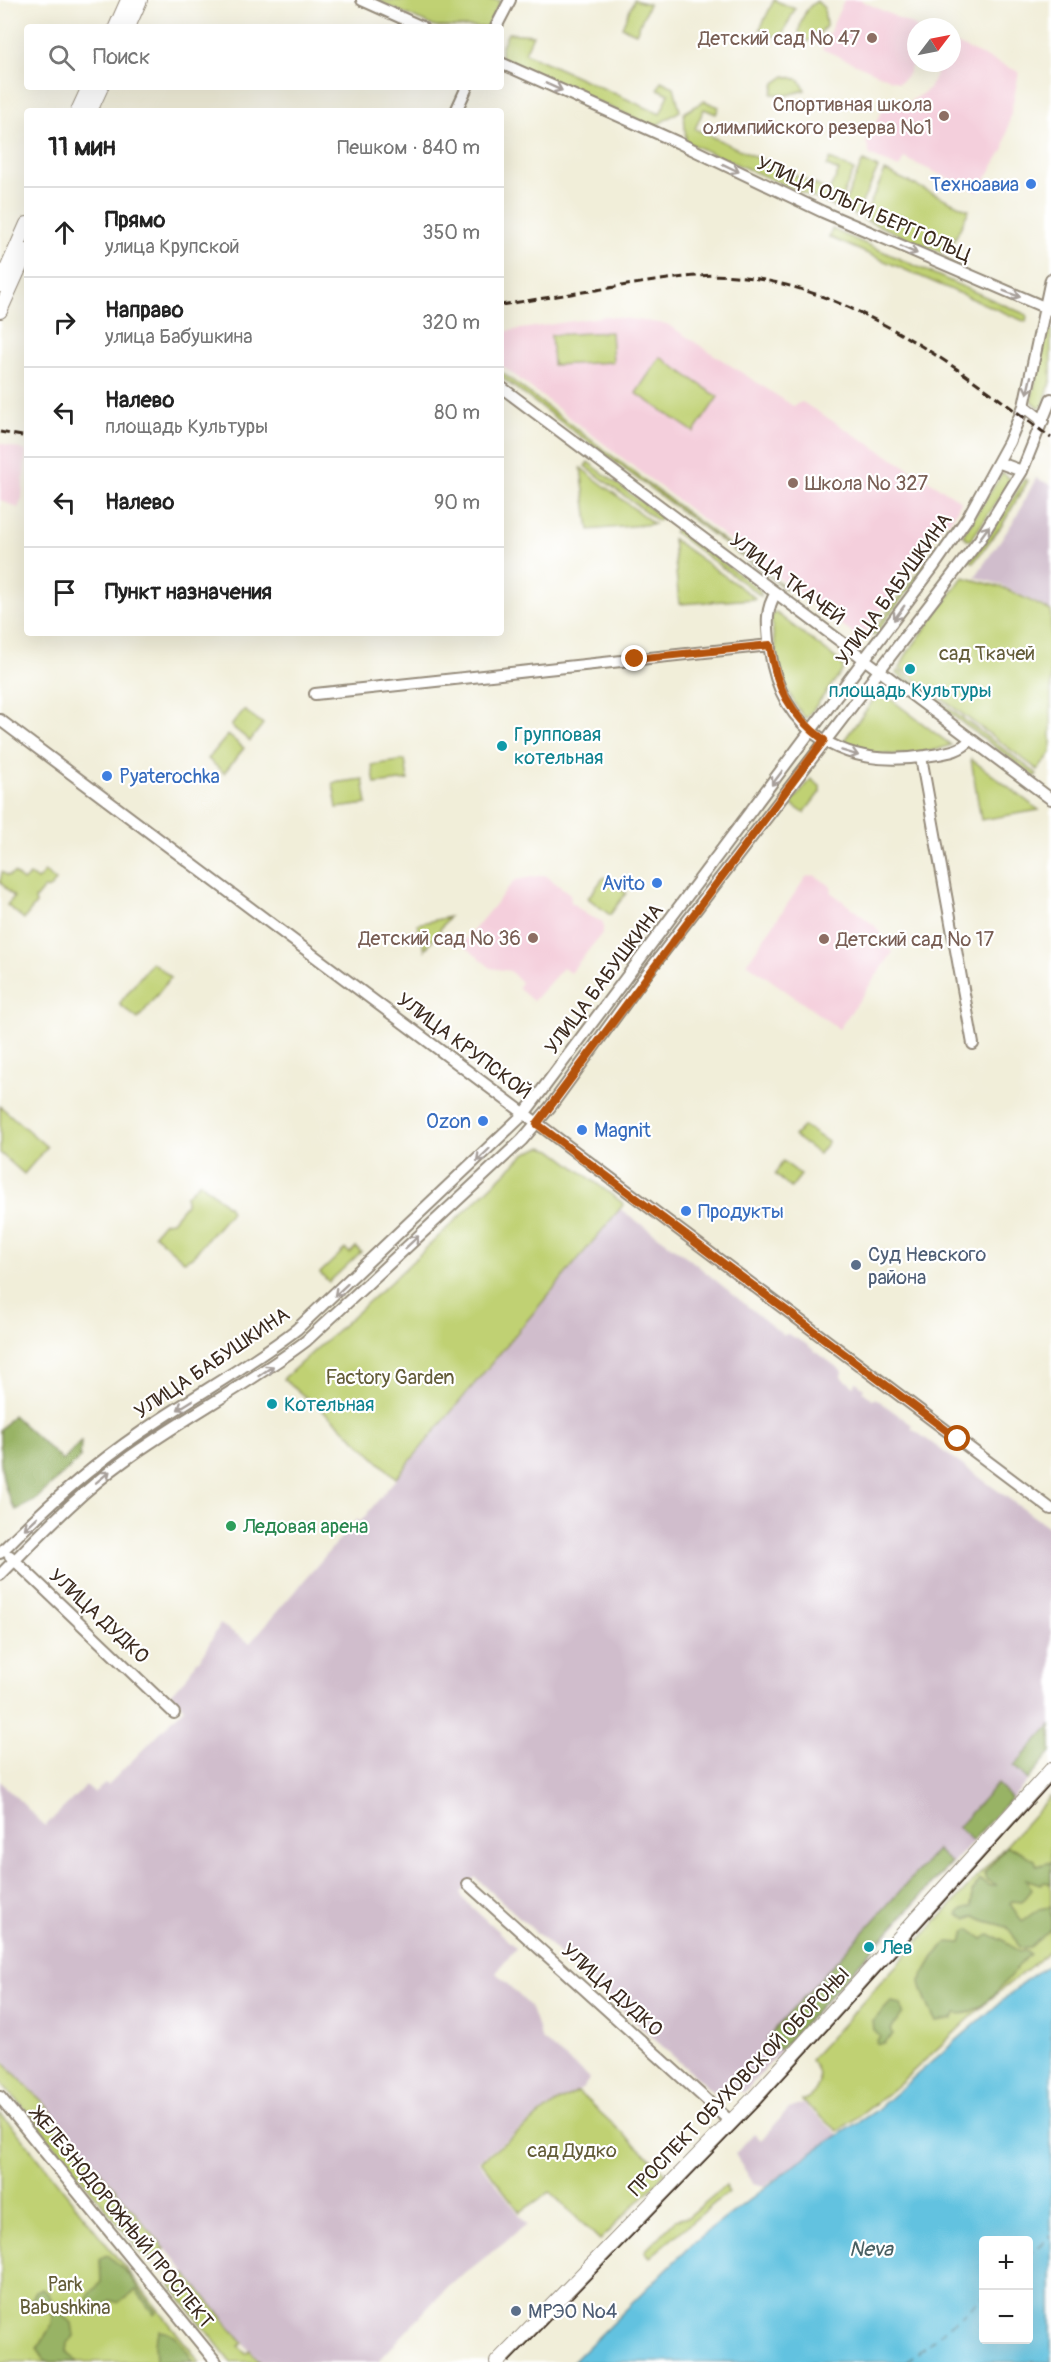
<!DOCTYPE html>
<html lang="ru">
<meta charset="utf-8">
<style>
body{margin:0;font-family:Pangolin,sans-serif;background:#f2f2f2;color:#222}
.controls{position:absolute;right:18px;bottom:18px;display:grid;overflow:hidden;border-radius:6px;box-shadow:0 6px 24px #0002}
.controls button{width:54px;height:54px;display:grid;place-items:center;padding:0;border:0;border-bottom:2px solid #e0e0e0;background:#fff;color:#222;font:30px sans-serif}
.compass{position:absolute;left:907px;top:18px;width:54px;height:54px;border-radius:50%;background:#fff;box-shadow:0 6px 24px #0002;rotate:58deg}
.stop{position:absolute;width:18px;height:18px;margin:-14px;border:4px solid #b45309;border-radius:50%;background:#fff}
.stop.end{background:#b45309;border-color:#fff;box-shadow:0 2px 6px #0008}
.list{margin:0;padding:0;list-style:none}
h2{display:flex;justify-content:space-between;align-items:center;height:78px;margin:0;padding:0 24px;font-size:26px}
h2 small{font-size:20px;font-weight:400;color:#767676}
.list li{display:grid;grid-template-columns:39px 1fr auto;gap:18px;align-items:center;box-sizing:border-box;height:90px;padding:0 24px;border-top:2px solid #e0e0e0}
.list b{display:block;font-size:22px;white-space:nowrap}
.list p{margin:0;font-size:20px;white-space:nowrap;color:#767676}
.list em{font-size:20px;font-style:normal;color:#767676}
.icon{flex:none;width:33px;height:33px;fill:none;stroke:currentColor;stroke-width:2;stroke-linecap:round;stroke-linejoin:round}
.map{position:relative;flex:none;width:1051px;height:2362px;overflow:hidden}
.search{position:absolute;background:#fff;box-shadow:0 6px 24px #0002;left:24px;top:24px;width:480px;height:66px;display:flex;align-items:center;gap:15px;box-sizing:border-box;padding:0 21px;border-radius:6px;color:#767676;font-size:22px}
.panel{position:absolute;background:#fff;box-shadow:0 6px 24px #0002;left:24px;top:108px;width:480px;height:528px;border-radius:6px}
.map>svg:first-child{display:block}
</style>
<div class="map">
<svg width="1051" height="2362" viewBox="0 0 1051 2362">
<rect width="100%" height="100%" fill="#fff"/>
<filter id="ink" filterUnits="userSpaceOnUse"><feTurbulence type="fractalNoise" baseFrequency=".0167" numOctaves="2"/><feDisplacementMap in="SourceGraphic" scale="12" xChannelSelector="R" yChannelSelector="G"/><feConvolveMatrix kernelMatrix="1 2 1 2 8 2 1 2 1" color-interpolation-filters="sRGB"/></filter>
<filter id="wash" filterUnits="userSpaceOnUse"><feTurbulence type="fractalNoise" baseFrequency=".008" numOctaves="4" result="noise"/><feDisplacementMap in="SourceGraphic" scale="24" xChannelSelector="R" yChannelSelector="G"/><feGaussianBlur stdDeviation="1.35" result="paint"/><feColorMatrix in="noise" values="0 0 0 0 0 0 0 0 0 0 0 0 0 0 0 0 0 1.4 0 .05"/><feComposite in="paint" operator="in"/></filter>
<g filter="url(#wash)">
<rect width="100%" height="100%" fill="#f1eed9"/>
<!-- built -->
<path fill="#f4cfdc" d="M844,0H860L917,27L916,56L907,76L899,83L822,49Z
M952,42L1019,72L1004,148L978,192L904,158L899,168L870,155L866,141L888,99L903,106L929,89L941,63H952Z
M606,316L667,324L793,406L802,402L961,501L956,512L948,523L945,521L862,637H857L809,601L501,365V332Z
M0,443L26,451L22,499L18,508L0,500Z
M545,875L570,894L571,902L587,915L603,922V932L570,973L563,968L533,1001L518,988L521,982L510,971L491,968L462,944L515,880Z
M814,875L831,886L832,893L875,926L893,952L839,1029L747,963L806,877Z"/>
<!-- industrial -->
<path fill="#d0bdcc" d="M1036,478L1051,485V610L999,584L975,577L1015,519Z
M620,1209L687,1257L783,1335L788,1334L803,1342L842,1371L841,1377L848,1382L853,1386L856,1382L864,1388L862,1391L873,1400L875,1398L912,1425L911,1428L1051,1529V1725L1032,1747L1029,1780L743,2093L728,2080L715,2094L475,1877L461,1893L463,1899L516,1948L496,1973L530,2006L542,2040L590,2078L582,2089L556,2102L478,2161L527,2224L445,2289L378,2362H260L41,2099L0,2058V1781L45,1826L86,1786L94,1793L105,1783L108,1785L184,1708L171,1694L189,1674L196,1661L200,1660L220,1624L250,1643L357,1519L360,1522Z
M803,2104L839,2135L765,2186L753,2183L735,2154L754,2133L761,2140L789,2109Z"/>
<!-- green -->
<path fill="#c0d173" stroke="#7e7e48" stroke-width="1.5" d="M375,0H501L487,27H435Z
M634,0L649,4L636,33L622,27Z
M774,0L795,9L780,39L760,29Z
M817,1L824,8L826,26L814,40L799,42C798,26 803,9 817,1Z
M508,33L533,35L525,53L660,114L669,94L658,89L661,81L674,87L680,111L654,127L501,59V48Z
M785,76L800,80L805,90L788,95L772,94L775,83Z
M704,101L719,107L716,114L704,109L695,129L829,191L839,171L827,166L830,159L854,170L837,208L686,142L684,113Z
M863,161L878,168L856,216L842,208Z
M885,171L969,210L947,255L863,219Z
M832,229L1027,315L1026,322L829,237Z
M1051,329V380L1043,407L1039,408L1031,400L1047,331Z
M611,332L613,362L553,365L551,335Z
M660,357L718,397L694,432L636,393Z
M501,372L788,589L787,590L501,377Z
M588,462L661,517L658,521L585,466Z
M581,468L654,524L589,530Z
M1003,472L1011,481L971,540H968L963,535Z
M1024,479L1028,481L1002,525L974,562L970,561L1005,512Z
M964,512L966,513L874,636L871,634Z
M677,529L760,590L761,596L674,532Z
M673,539L755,598V599L679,604Z
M963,577L1004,588L1051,611V753L1038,770L900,668L906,655Z
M775,612L842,663L843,670L806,719C780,688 776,656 771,617Z
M898,670L1037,774L1035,777L896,673Z
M880,691L951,745C918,758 874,759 842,743Z
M244,710L263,724L250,741L231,726Z
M228,735L244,748L224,773L208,759Z
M971,759L1039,810L981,820Z
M405,760L408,780L375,784L372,765Z
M363,779L367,804L337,808L333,783Z
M811,779L820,786V792L804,813L791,804Z
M2,872L8,876L14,873L23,881L30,875L37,880L45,872L56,881L49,889L44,888L35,899L36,904L24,919L7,905L14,897L0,882Z
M604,877L626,893L610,915L588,898Z
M449,917L425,950L417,924Z
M152,962L171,977L138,1019L119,1004Z
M0,1106L47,1147L24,1174L0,1153Z
M804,1126L828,1142L819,1154L794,1136Z
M542,1147L552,1150L624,1204L396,1478L339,1424L283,1379L395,1278L526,1153Z
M783,1161L801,1175L791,1188L775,1174Z
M200,1182L229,1207L231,1212L192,1257L184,1261L154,1234L164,1222L172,1221L186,1204V1196Z
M356,1247L361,1252L329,1282L320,1273L345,1249L350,1253Z
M1051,1796V1949C1030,1969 1005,1985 984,2005C936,2049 892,2095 838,2131L802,2101C821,2093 824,2075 810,2060Z
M0,2059L43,2102L165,2249L149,2258L143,2255L27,2111L0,2082Z
M578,2092L666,2173L600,2240L550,2192L520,2212L481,2161L556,2103Z
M0,2113L18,2133L200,2362H0Z
M726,2185L728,2192L650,2257L645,2251L675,2220L688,2217Z
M186,2274L243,2342L239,2346L246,2353L250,2350L260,2362H231L171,2286Z"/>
<!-- forest -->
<path fill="#98b365" stroke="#6a6e42" stroke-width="1.5" d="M13,1415L63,1461L81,1441L80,1458L34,1501L16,1510C0,1489 0,1455 0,1430Z
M1051,1725V1752L1028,1780L1014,1766Z
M997,1784L1011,1798L972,1841L958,1827Z
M1006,1847C1016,1846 1025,1857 1035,1860L1037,1866L1051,1862V1884L1045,1882L1040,1884L1026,1879L1032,1890L1022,1902L1012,1901L1010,1904L1022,1921L1039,1909L1051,1907V1929L1030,1947L1019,1948C1007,1915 998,1930 975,1916L967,1919L958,1916L960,1911L972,1907V1892L980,1880L990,1886L996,1885L986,1880L984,1874Z
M937,1850L951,1863L780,2050L767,2038Z
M969,1929L983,1939L989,1935L1002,1939L1019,1952L1026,1950L1030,1954C1011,1970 984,2020 956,2013L952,2019L936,2021C932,2016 920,1987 920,1981L934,1957L948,1942L961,1943L965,1932Z
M891,2002L901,2004L903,2013L891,2029L893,2034L883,2044H878L876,2042L880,2036L874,2030L873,2021Z
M108,2255L128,2274L156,2312L153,2314L136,2290L119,2303L110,2300L95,2315L87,2308L89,2295L101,2282L100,2258Z
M42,2289L49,2294L54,2306L72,2323L74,2336L68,2343L67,2351L77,2362H45L38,2348L52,2324L53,2315L31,2300L36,2292Z
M160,2331C177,2332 185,2349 193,2361L156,2362L155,2343Z"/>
<!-- water -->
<path fill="#62c2e0" stroke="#4e767f" stroke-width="1.5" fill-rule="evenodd" d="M1051,1963V2362H573L693,2243L809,2154L874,2112L1026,1980ZM984,2240H1028V2340H984Z"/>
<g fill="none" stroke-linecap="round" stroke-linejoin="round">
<!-- ferry -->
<path stroke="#495f62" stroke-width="1.5" stroke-dasharray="8 6" stroke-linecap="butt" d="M1028,2256L1051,2236
M907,2362L984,2296"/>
</g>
</g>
<g filter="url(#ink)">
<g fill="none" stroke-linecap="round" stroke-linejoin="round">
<defs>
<path id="minor" d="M362,0L422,27
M496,27L510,0
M501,63L677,142L823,212L1051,310
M456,111L467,87
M501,387L1051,799
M1024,406L1043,421
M1000,463L1022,471
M776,593C764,611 768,629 770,650C781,734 847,769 926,756C942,753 960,753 971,739
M315,694L770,645
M0,720L1051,1509
M921,757L973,1044
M0,1553C43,1509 89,1468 140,1433C191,1397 247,1368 297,1329L524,1114L934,566L968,517L1009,442L1024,406L1051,279
M10,1556L174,1713
M0,1575C40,1535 78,1494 124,1461C183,1418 248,1385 306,1341L522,1140L550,1107L646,975L980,539L1022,471L1051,399
M468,1884L731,2122
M0,2097L216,2362"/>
<path id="major" d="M116,27L128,0
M128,27L140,0
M78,111L89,87
M90,111L101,87
M0,285L27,224
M0,311L27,251
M497,2362L755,2097L1051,1770"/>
</defs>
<!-- minor casing -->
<use href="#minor" stroke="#968c7c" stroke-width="14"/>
<!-- major casing -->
<use href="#major" stroke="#968c7c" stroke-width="16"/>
<!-- minor -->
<use href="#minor" stroke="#fff" stroke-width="10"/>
<!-- major -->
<use href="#major" stroke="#fff" stroke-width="14"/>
<!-- tram -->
<path stroke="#3b2a1e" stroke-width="1.5" d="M509,2362L761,2103L1051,1783"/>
<!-- rail -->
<path stroke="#3b2a1e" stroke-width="3" stroke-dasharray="9 4.5" stroke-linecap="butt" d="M501,305C543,298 585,292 627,285C662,280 699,273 735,276C851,286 962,370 1051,438
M0,432L27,437"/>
</g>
<!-- one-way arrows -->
<defs><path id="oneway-shaft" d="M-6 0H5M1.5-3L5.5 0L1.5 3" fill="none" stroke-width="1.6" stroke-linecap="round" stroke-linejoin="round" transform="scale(1.5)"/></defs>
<g stroke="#a79f9a">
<use href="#oneway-shaft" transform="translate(554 87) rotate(24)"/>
<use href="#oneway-shaft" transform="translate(731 168) rotate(26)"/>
<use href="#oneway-shaft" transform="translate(909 250) rotate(24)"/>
<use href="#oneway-shaft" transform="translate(1012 294) rotate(21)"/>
<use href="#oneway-shaft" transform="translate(1029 385) rotate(103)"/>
<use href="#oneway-shaft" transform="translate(984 533) rotate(-54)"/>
<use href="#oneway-shaft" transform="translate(899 613) rotate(126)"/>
<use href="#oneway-shaft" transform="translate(850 753) rotate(17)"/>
<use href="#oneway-shaft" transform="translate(777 778) rotate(127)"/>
<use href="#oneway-shaft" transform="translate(483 1155) rotate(136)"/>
<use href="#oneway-shaft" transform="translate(412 1242) rotate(-43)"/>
<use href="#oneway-shaft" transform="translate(341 1290) rotate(137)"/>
<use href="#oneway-shaft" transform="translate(266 1371) rotate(-34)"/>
<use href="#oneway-shaft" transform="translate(185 1405) rotate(148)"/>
<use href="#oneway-shaft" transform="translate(103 1477) rotate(-39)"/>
<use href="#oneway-shaft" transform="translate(31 1523) rotate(137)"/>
</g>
</g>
<g fill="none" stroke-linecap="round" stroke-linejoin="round" filter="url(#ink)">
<!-- route -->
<path stroke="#b45309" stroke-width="8" d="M635,659L770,645C775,686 791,716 824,740L537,1124L958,1439"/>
</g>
<!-- markers -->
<g fill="#8d6e63" stroke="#fff" stroke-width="2">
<circle cx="872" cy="38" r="6"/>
<circle cx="944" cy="116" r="6"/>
<circle cx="793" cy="483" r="6"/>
<circle cx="533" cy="938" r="6"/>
<circle cx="824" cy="939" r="6"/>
</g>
<g fill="#3f7fe0" stroke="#fff" stroke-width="2">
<circle cx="1031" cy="184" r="6"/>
<circle cx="107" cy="776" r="6"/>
<circle cx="657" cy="883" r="6"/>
<circle cx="483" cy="1121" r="6"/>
<circle cx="582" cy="1130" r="6"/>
<circle cx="686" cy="1211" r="6"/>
</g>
<g fill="#0f9aa8" stroke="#fff" stroke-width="2">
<circle cx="910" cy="669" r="6"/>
<circle cx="502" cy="746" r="6"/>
<circle cx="272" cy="1404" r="6"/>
<circle cx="869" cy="1947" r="6"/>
</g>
<g fill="#5c6f8a" stroke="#fff" stroke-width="2">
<circle cx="856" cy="1265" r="6"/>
<circle cx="516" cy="2311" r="6"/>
</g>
<circle fill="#2e9e5b" stroke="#fff" stroke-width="2" cx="231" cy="1526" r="6"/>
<g text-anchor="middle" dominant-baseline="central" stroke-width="4.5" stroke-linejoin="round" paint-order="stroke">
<!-- education labels -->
<g font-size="20" fill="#785e54" stroke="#fff" text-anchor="end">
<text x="860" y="38">Детский сад № 47</text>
<text x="932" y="104">Спортивная школа<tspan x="932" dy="23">олимпийского резерва №1</tspan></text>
<text x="805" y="483" text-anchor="start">Школа № 327</text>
<text x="521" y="938">Детский сад № 36</text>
<text x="836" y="939" text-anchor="start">Детский сад № 17</text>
</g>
<!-- shop labels -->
<g font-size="20" fill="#366cbe" stroke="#fff" text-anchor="end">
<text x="1019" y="184">Техноавиа</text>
<text x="119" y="776" text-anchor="start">Pyaterochka</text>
<text x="645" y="883">Avito</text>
<text x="471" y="1121">Ozon</text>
<text x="594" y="1130" text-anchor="start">Magnit</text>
<text x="698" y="1211" text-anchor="start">Продукты</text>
</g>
<!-- street labels -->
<g font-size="20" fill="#3b2a1e" stroke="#fff">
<text transform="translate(864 209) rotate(24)">УЛИЦА ОЛЬГИ БЕРГГОЛЬЦ</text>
<text transform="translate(787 579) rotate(37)">УЛИЦА ТКАЧЕЙ</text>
<text transform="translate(894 589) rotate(-54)">УЛИЦА БАБУШКИНА</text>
<text transform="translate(604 979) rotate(-53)">УЛИЦА БАБУШКИНА</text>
<text transform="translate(464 1046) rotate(37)">УЛИЦА КРУПСКОЙ</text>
<text transform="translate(212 1363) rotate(-34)">УЛИЦА БАБУШКИНА</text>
<text transform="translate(99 1616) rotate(43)">УЛИЦА ДУДКО</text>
<text transform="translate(612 1990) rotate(42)">УЛИЦА ДУДКО</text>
<text transform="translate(739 2082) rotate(-46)">ПРОСПЕКТ ОБУХОВСКОЙ ОБОРОНЫ</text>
<text transform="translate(122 2218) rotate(51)">ЖЕЛЕЗНОДОРОЖНЫЙ ПРОСПЕКТ</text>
</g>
<!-- park labels -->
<g font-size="20" fill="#635c38" stroke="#fff">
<text x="987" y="653">сад Ткачей</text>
<text x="390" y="1377">Factory Garden</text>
<text x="572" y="2150">сад Дудко</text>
<text x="65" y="2284">Park<tspan x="65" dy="23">Babushkina</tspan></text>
</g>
<!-- culture labels -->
<g font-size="20" fill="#0d838f" stroke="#fff" text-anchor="start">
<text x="910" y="690" text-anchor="middle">площадь Культуры</text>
<text x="514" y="734">Групповая<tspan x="514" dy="23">котельная</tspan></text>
<text x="284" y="1404">Котельная</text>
<text x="881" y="1947">Лев</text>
</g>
<!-- service labels -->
<g font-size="20" fill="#4e5e75" stroke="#fff" text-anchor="start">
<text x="868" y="1254">Суд Невского<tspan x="868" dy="23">района</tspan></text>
<text x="528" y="2311">МРЭО №4</text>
</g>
<!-- leisure labels -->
<g font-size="20" fill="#27864d" stroke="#fff" text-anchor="start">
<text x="243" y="1526">Ледовая арена</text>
</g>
<!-- water labels -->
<g font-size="21" font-style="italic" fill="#495f62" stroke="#fff">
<text x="871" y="2249">Neva</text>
</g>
</g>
</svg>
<div class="controls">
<button>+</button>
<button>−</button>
</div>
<svg class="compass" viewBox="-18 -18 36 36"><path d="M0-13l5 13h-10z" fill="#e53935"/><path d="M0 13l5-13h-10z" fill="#767676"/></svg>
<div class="stop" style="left:958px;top:1439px"></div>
<div class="stop end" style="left:635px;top:659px"></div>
<div class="search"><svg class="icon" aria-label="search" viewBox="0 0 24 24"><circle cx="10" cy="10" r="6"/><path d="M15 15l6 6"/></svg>Поиск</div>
<section class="panel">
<h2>11 мин<small>Пешком · 840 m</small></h2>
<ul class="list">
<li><svg class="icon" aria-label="ahead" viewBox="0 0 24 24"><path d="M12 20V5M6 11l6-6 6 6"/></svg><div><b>Прямо</b><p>улица Крупской</p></div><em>350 m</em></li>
<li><svg class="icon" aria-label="right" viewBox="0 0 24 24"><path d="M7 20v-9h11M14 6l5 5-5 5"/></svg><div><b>Направо</b><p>улица Бабушкина</p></div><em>320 m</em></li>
<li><svg class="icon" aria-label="left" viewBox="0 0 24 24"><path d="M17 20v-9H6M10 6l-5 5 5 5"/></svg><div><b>Налево</b><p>площадь Культуры</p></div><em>80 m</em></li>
<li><svg class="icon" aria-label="left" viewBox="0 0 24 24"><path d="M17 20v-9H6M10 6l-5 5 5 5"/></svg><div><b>Налево</b></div><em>90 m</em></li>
<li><svg class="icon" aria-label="arrive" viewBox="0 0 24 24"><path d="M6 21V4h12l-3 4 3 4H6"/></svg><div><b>Пункт назначения</b></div></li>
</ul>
</section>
</div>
